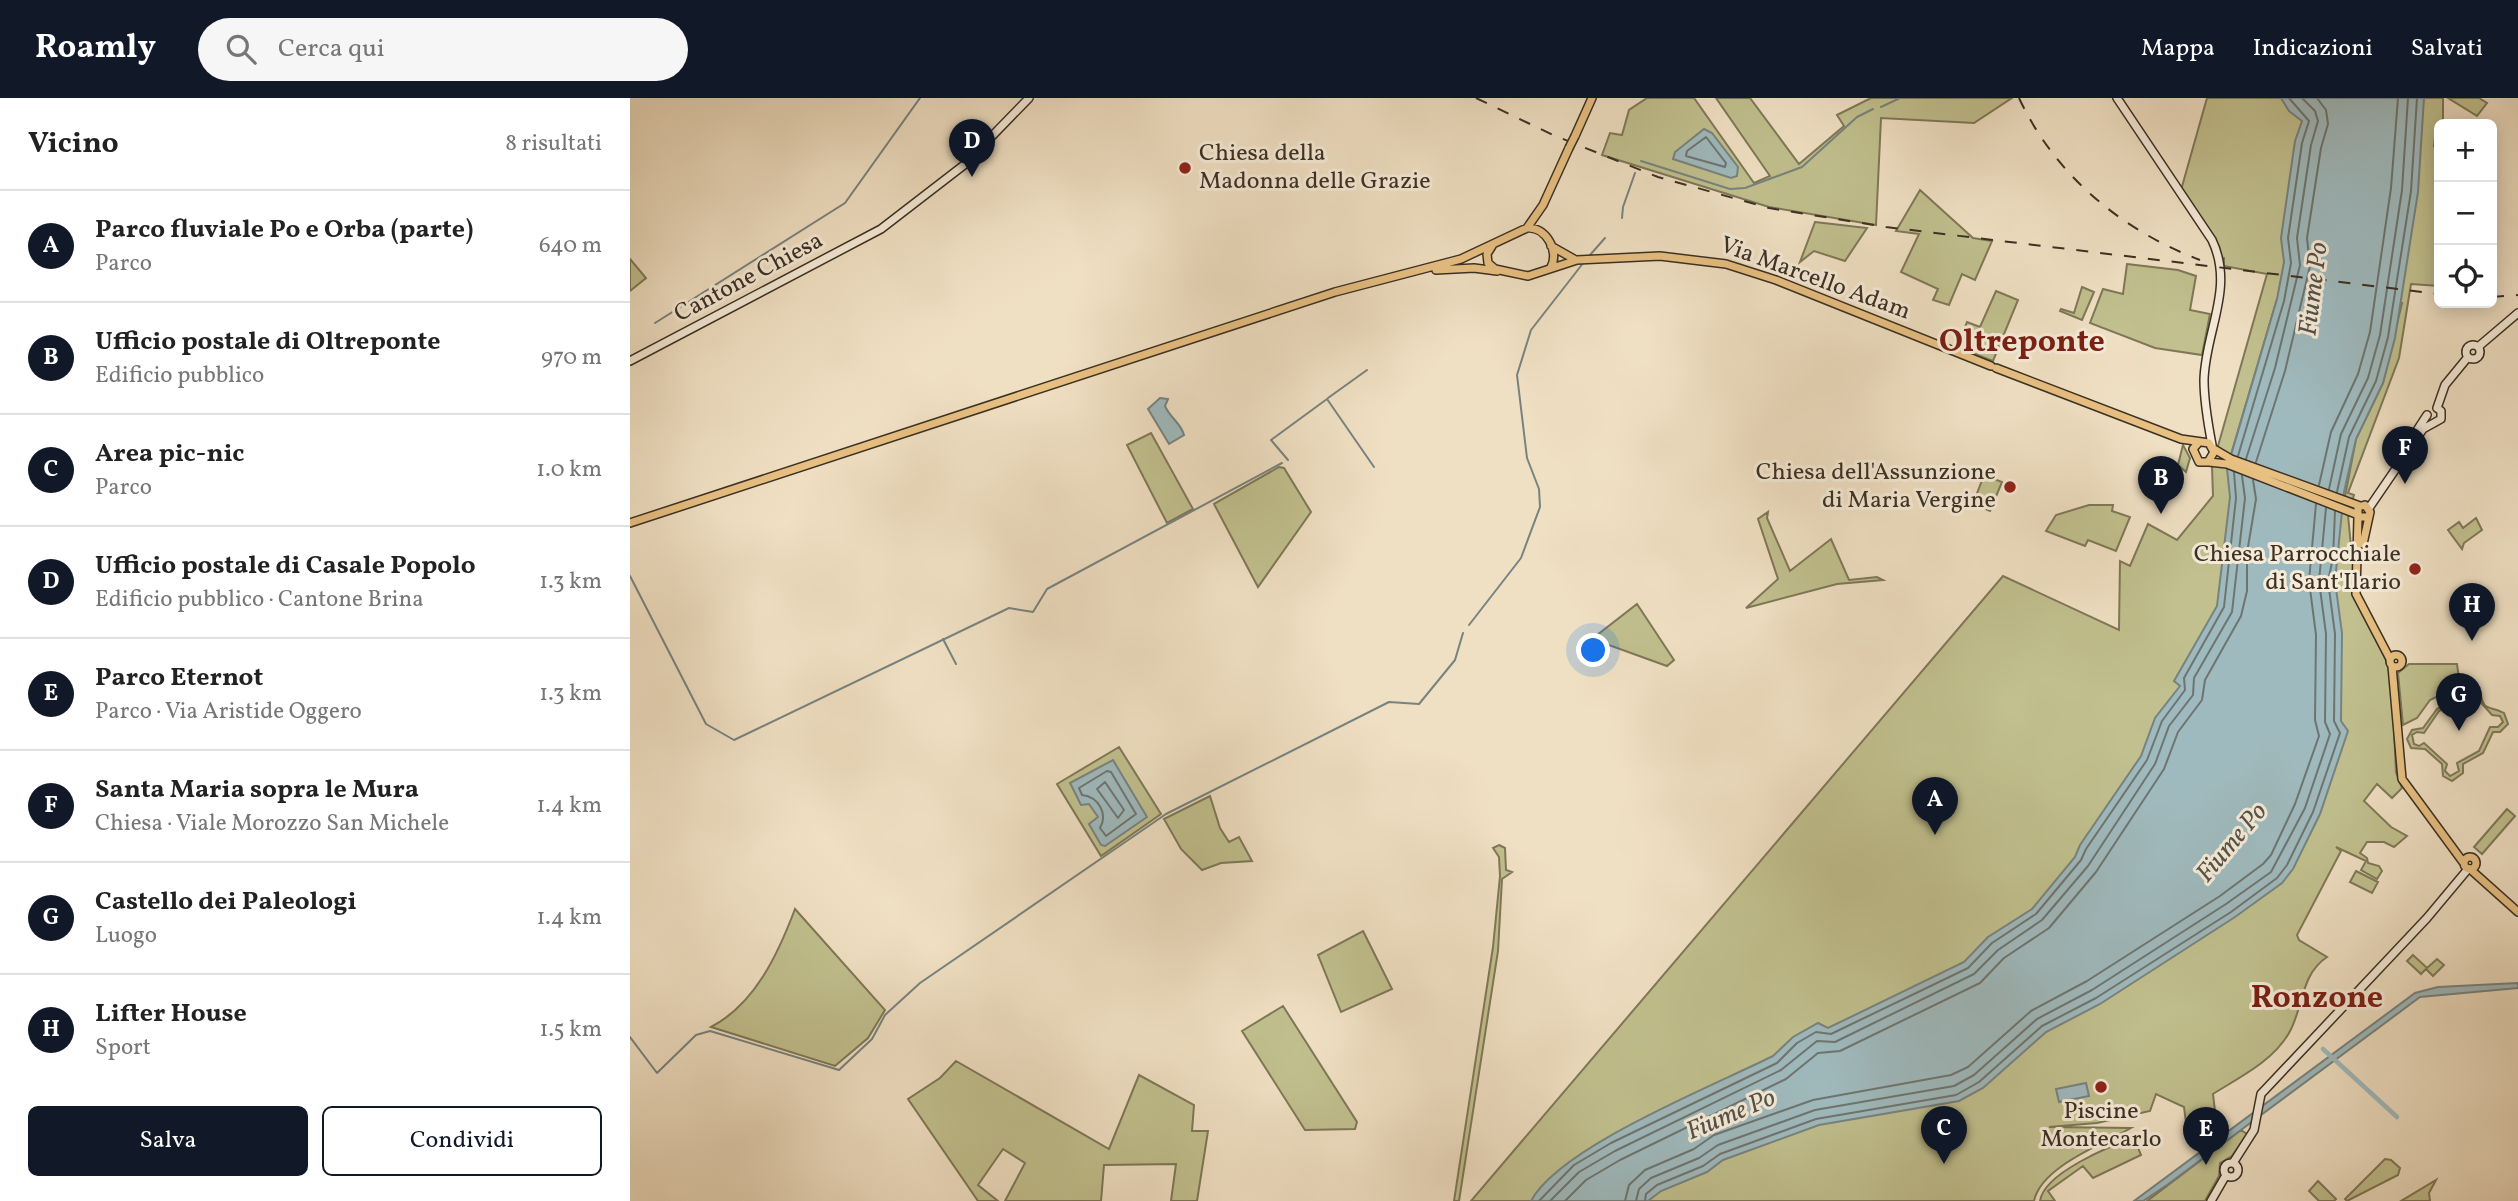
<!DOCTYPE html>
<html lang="it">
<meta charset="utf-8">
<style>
body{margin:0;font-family:Vollkorn,serif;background:#f6f6f6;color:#222}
.controls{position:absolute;right:21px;top:21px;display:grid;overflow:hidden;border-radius:10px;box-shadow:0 4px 18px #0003}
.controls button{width:63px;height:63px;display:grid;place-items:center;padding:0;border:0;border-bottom:2px solid #e0e0e0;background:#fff;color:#222;font:35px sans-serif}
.you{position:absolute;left:964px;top:553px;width:24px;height:24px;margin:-18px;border:5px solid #fff;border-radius:50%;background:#1a73e8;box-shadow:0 0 0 10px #1a73e833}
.badge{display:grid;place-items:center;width:46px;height:46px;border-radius:50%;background:#111827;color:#fff;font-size:23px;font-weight:700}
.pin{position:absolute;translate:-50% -58px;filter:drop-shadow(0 2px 4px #0008)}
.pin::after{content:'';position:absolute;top:37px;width:24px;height:21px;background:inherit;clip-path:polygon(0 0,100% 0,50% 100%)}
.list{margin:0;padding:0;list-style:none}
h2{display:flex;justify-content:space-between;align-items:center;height:91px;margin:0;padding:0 28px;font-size:30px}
h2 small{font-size:23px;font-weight:400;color:#767676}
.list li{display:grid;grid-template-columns:46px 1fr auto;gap:21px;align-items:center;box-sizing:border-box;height:112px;padding:0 28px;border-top:2px solid #e0e0e0}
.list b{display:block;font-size:26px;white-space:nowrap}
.list p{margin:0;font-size:23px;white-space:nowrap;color:#767676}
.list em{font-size:23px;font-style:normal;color:#767676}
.actions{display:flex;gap:14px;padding:21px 28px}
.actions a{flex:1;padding:16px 0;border:2px solid #111827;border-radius:10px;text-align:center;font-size:24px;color:#111827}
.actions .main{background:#111827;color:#fff}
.icon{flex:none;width:38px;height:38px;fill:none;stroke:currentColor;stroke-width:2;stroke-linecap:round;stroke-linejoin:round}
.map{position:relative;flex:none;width:1888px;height:1103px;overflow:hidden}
header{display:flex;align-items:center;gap:42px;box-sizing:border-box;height:98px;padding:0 35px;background:#111827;color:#fff}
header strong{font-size:33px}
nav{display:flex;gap:38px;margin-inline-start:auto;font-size:24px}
.search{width:490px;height:63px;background:#f6f6f6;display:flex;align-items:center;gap:18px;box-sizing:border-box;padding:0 24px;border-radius:38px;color:#767676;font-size:26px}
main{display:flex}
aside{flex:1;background:#fff}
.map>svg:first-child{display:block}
</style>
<header>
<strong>Roamly</strong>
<div class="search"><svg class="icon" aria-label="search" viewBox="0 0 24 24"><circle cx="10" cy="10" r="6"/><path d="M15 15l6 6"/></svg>Cerca qui</div>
<nav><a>Mappa</a><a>Indicazioni</a><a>Salvati</a></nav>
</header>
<main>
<aside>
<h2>Vicino<small>8 risultati</small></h2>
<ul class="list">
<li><span class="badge">A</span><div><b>Parco fluviale Po e Orba (parte)</b><p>Parco</p></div><em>640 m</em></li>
<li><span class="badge">B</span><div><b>Ufficio postale di Oltreponte</b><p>Edificio pubblico</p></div><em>970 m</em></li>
<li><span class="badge">C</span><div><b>Area pic-nic</b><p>Parco</p></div><em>1.0 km</em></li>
<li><span class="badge">D</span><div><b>Ufficio postale di Casale Popolo</b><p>Edificio pubblico · Cantone Brina</p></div><em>1.3 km</em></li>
<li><span class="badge">E</span><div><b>Parco Eternot</b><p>Parco · Via Aristide Oggero</p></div><em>1.3 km</em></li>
<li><span class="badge">F</span><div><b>Santa Maria sopra le Mura</b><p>Chiesa · Viale Morozzo San Michele</p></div><em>1.4 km</em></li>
<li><span class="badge">G</span><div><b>Castello dei Paleologi</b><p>Luogo</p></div><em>1.4 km</em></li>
<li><span class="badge">H</span><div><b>Lifter House</b><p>Sport</p></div><em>1.5 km</em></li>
</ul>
<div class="actions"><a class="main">Salva</a><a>Condividi</a></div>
</aside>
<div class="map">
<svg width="1888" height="1103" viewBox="0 0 1888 1103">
<rect width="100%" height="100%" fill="#f0e0c3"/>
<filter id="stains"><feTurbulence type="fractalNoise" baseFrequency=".00286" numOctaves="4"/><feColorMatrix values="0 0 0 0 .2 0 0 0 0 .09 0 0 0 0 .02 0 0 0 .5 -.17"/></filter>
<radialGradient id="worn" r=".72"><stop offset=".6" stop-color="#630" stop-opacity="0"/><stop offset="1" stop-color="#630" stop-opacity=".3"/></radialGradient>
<!-- green -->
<path fill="#c1c08e" stroke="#7e7858" stroke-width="2" fill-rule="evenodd" d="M1017,0H1064L1124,85L1140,78L1086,0H1120L1169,66L1214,28L1207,17L1241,0H1382L1344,25L1251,20L1246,127L1139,109L972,57L980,35L992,37L999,12Z
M1577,0H1813V26L1806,30L1804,48L1809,46V188L1781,186L1769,260L1718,395L1724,397L1718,417L1721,448L1728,449L1723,497L1757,564L1762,589L1766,674L1772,690L1762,700L1747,686L1734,703L1761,729L1777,738L1764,749L1754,744H1737L1730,755L1737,760L1738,765L1749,768L1752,773L1747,781L1731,772L1736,763L1706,749L1711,753L1667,837L1669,842L1697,859C1670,877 1674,909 1659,935C1643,963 1610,979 1583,996L1587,1030L1581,1038L1558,1040L1554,1009L1526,996L1520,1013L1467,1025L1419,1029L1501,1030C1471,1047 1411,1069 1404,1103H841L1373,478L1489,532L1490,463L1500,468L1518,426L1547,442L1583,398L1582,369L1637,176L1594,168V160L1589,159L1551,92ZM1647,201L1772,205L1753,285L1726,341L1712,414L1597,370Z
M1818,0H1849L1857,5L1847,18Z
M1290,92L1343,140L1362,143L1345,182L1332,176L1319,207L1303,202L1308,191L1271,174L1289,136L1266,133Z
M1185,124L1237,130L1215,163L1184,153L1170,164Z
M0,161L16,180L0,193Z
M1497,166L1548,172L1566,178L1560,212L1580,216L1572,257L1525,250L1460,225L1473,191L1493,196Z
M1452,189L1464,194L1452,222L1430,213L1431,211L1444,215Z
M1366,193L1388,202L1363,263L1327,249L1337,224L1350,229Z
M521,335L563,411L537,425L497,347Z
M1553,347L1560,360L1556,374L1548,367Z
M649,369L654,370L681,414L628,489L584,406Z
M1354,377L1372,384L1360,413L1343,406Z
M1459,407H1483L1482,413L1500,419L1486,453L1458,442L1455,448L1416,433L1426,417Z
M1138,414L1137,420L1160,473L1201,441L1219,482L1247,479L1253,482L1207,486L1116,510L1148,481L1128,421Z
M1846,420L1852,432L1834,445L1832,451L1818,432L1829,424L1833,430Z
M1007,506L1044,562L1037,568L962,541Z
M1779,566H1827L1829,581L1821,592L1800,602L1787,620L1773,627L1768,575Z
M1840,586L1850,593C1854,616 1858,606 1874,615L1878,626L1870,634H1863L1853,655L1833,666V675L1822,683L1813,678L1812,666L1795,651L1781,650L1777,641L1782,632L1793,630L1807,611L1827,600L1832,590ZM1839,591L1862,617L1870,618L1873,624L1868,629H1860L1849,653L1827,665L1829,673L1820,678L1815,673L1817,666L1794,645L1789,648L1784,646L1782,637L1787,634L1794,635L1809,613L1833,602L1834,595Z
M489,649L531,716L471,758L427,686Z
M580,698L590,730L599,744L609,739L622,763L591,765L572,772L551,751L534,721Z
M1877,711L1885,718L1852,756L1844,749Z
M869,747L875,750L876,772L882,774L872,781L868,853L829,1103H824L863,849L870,778L869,759L863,750Z
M1726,773L1748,784L1742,795L1720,784Z
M165,811L255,912L238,940L205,968L81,929C125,906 148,856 165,811Z
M733,833L762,891L711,914L688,857Z
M1783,857L1797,870L1807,861L1814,867L1803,878L1796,871L1791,876L1777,863Z
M653,908L727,1024L725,1031L675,1032L612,933Z
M326,963L479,1051L509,977L564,1007L562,1033H578L567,1103H541L546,1066L474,1067L471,1103H375L395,1065L373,1051L348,1087L368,1103H348L278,1001L310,980Z
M1611,1032L1617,1036L1602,1058L1590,1065L1589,1078L1575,1103H1517Z
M1504,1040L1511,1057L1463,1080L1453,1068L1418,1093L1425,1103H1410C1414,1075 1480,1048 1504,1040Z
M1755,1061L1761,1062L1770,1070L1768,1077L1717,1103L1715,1101Z
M1806,1082L1799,1095L1800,1103H1771Z
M1688,1083L1706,1101L1704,1103H1689L1679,1093Z"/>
<!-- water -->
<path fill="#9fbabe" stroke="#778380" stroke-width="2" d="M1651,0H1794L1788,94L1765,240L1753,285L1726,341L1714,394L1705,483L1712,535L1711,623L1718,633L1690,716L1663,771L1652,785L1605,819L1470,906L1416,934L1353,990L1329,1003L1189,1027L1093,1062L1077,1074L1031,1093L1018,1103H901C929,1049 1085,987 1143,958L1163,939L1188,925L1198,930L1334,864L1358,839L1402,811L1445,759L1450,747L1511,658L1525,620L1550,588L1544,583L1587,508L1600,399L1597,371L1647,201L1654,164L1651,140L1665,43L1672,23L1659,13Z
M1074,31L1082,35L1108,69L1107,78L1101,80L1043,61L1045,54Z
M530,300L538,301L535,308C540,320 551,325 554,337L539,346L518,311Z
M483,662L517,719L475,748L471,747L459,726L468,719L459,706L451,707L440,685Z
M1888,885V890L1790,899L1537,1087L1513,1103H1504L1785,895L1808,889Z
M1456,985L1459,998L1429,1004L1426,991Z"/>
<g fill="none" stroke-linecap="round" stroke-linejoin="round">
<!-- shore -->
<path stroke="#6d7570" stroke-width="2" d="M1076,39L1096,65L1095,69L1056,58L1057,53Z
M1608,358L1654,203L1661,165L1658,140L1672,45L1679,23L1659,0
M1616,361L1645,270L1670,167L1667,140L1681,47L1688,23L1685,13L1672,0
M1626,364L1655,273L1680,168L1677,140L1691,50L1698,26L1696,12L1687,0
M1689,387L1701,334L1728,276L1740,234L1761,90L1768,0
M1699,391L1711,336L1738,280L1750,237L1772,92L1778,0
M1707,394L1719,339L1746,283L1758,239L1781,93L1787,0
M477,673L481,674L506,716L476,738L470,730C478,716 469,699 452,697L449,690Z
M475,684L494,712L488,720L467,691Z
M909,1103L944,1067L981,1045L1147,965L1167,945L1186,934L1201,936L1338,870L1362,845L1406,816L1451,762L1456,751L1517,662L1532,623L1555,592L1554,580L1594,509L1606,400L1604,374
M920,1103L949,1074L985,1053L1151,972L1187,943L1205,944L1344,876L1368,852L1412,822L1458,768L1525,666L1539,628L1563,597L1564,580L1602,514L1615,400L1612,378
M935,1103L956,1082L990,1062L1156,981L1188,955L1210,953L1350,885L1374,860L1419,830L1466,774L1534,671L1548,634L1572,602L1575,582L1611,518L1617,493V455L1626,401L1623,382
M995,1103L999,1087L1015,1072L1064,1051L1084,1037L1183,1002L1321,977L1338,969L1401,913L1457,883L1590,798L1633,766L1641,757L1665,706L1689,638L1685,622L1686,537L1679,483L1686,406
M1006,1103L1009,1091L1021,1080L1069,1060L1088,1047L1185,1012L1324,988L1344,977L1407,921L1462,892L1596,806L1641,774L1675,710L1700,636L1695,624L1696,536L1689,483L1696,410
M1015,1103L1016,1096L1027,1087L1073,1068L1090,1056L1186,1021L1326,997L1349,984L1412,928L1466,900L1601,814L1647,780L1657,767L1683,714L1710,635L1704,623L1705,536L1698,483L1703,460L1705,413"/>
<!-- stream -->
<path stroke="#778380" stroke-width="2" d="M1251,9L1270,0
M1011,63L1100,91L1115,90L1172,69L1227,19L1243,11
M992,120L993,109L1005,75
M960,157L975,140
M25,225L215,105L290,0
M698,300L737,272
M658,362L641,342L697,301L744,369
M0,478L76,626L104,642L379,510L403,514L417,491L652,365
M839,527L891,460L910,409L909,391L897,360L887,277L901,232L954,164
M313,541L326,566
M0,939L27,975L66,937L80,933L209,972L242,941L255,917L290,885L536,716L759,604L789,606L825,562L833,535"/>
<!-- canal -->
<path stroke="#9fbabe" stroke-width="4.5" d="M1693,951L1767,1019"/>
<defs>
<path id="secondary" d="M1487,0L1582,142C1605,190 1575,234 1574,282C1574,303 1578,326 1582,347
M1836 254a7 7 0 1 1 14 0a7 7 0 1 1-14 0Z
M1848,249L1888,215
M0,263L251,131L334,67L399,0
M1807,310L1815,287L1838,259
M1786,334L1797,317
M1739,410L1793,331L1811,321V313L1807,310
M1603,1065L1624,1032L1631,996L1797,820L1838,771
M1594 1072a7 7 0 1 1 14 0a7 7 0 1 1-14 0Z
M1581,1103L1596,1077"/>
<path id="primary" d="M945,38L962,0
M897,130L913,107L939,50
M862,148L857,156L858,165L865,171L898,178L947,162L1030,158L1096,166L1146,182L1361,268
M921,148L944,161
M806,172L844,170L867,173
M1366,270L1551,341L1579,345L1584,354L1578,364H1569L1563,351L1569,344
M1584,351L1601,361L1730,408
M1579,364L1597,366L1726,416
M1728,419L1726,496L1760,561
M0,425L705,194L831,161L897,130C915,128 930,153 921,169
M1733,446L1740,414L1735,407L1728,409V419H1738
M1760 563a6 6 0 1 1 12 0a6 6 0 1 1-12 0Z
M1762,568L1772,681L1833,764
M1834 765a6 6 0 1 1 12 0a6 6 0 1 1-12 0Z
M1840,771L1888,814"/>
</defs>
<!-- secondary casing -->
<use href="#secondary" stroke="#3b3023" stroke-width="10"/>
<!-- primary casing -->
<use href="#primary" stroke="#3b3023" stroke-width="10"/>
<!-- secondary -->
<use href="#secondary" stroke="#f5ebd8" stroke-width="7"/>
<!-- primary -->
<use href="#primary" stroke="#e8c082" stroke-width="7"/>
<!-- rail -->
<path stroke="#3b3023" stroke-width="2" stroke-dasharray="12 12" stroke-linecap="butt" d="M846,0L923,37L1028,79L1139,110L1256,129L1809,196
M1389,0C1425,77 1491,132 1570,162
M1862,199L1888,197"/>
<defs>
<path id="primary-bridge" d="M939,50L945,38"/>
</defs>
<!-- primary-bridge casing -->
<use href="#primary-bridge" stroke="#3b3023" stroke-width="10" stroke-linecap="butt"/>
<!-- primary-bridge -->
<use href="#primary-bridge" stroke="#e8c082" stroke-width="7"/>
</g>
<!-- markers -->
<g fill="#8f2418" stroke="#f5ebd8" stroke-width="2.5">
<circle cx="555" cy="70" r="7"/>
<circle cx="1380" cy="389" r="7"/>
<circle cx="1785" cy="471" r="7"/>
<circle cx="1471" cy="989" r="7"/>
</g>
<g text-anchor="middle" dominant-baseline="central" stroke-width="6" stroke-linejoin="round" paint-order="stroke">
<!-- poi labels -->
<g font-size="24" fill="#3b3023" stroke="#f5ebd8" text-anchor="end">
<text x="569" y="56" text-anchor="start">Chiesa della<tspan x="569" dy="28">Madonna delle Grazie</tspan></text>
<text x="1366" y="375">Chiesa dell'Assunzione<tspan x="1366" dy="28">di Maria Vergine</tspan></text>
<text x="1771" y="457">Chiesa Parrocchiale<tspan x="1771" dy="28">di Sant'Ilario</tspan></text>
<text x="1471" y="1014" text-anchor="middle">Piscine<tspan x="1471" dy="28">Montecarlo</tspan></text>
</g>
<!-- street labels -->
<g font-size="24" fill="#3b3023" stroke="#f5ebd8">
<text transform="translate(119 180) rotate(-28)">Cantone Chiesa</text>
<text transform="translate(1185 181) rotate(20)">Via Marcello Adam</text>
</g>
<!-- water labels -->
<g font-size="26" font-style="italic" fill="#54524a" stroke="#f5ebd8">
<text transform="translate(1684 191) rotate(-83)">Fiume Po</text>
<text transform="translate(1602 745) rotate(-50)">Fiume Po</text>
<text transform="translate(1101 1017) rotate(-23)">Fiume Po</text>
</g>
<!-- district labels -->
<g font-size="32" font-weight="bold" fill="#7a1f14" stroke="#f5ebd8">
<text x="1392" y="245">Oltreponte</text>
<text x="1687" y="901">Ronzone</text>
</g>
</g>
<rect width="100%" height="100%" filter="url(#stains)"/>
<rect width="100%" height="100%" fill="url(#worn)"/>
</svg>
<div class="controls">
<button>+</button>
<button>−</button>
<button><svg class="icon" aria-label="locate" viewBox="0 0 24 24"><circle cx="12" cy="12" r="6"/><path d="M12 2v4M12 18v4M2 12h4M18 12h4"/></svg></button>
</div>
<div class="you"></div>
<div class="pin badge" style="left:1305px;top:737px">A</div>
<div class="pin badge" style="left:1531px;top:416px">B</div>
<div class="pin badge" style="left:1314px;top:1066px">C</div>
<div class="pin badge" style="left:342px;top:79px">D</div>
<div class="pin badge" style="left:1576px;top:1067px">E</div>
<div class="pin badge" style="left:1775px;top:386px">F</div>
<div class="pin badge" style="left:1829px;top:633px">G</div>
<div class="pin badge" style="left:1842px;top:543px">H</div>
</div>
</main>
